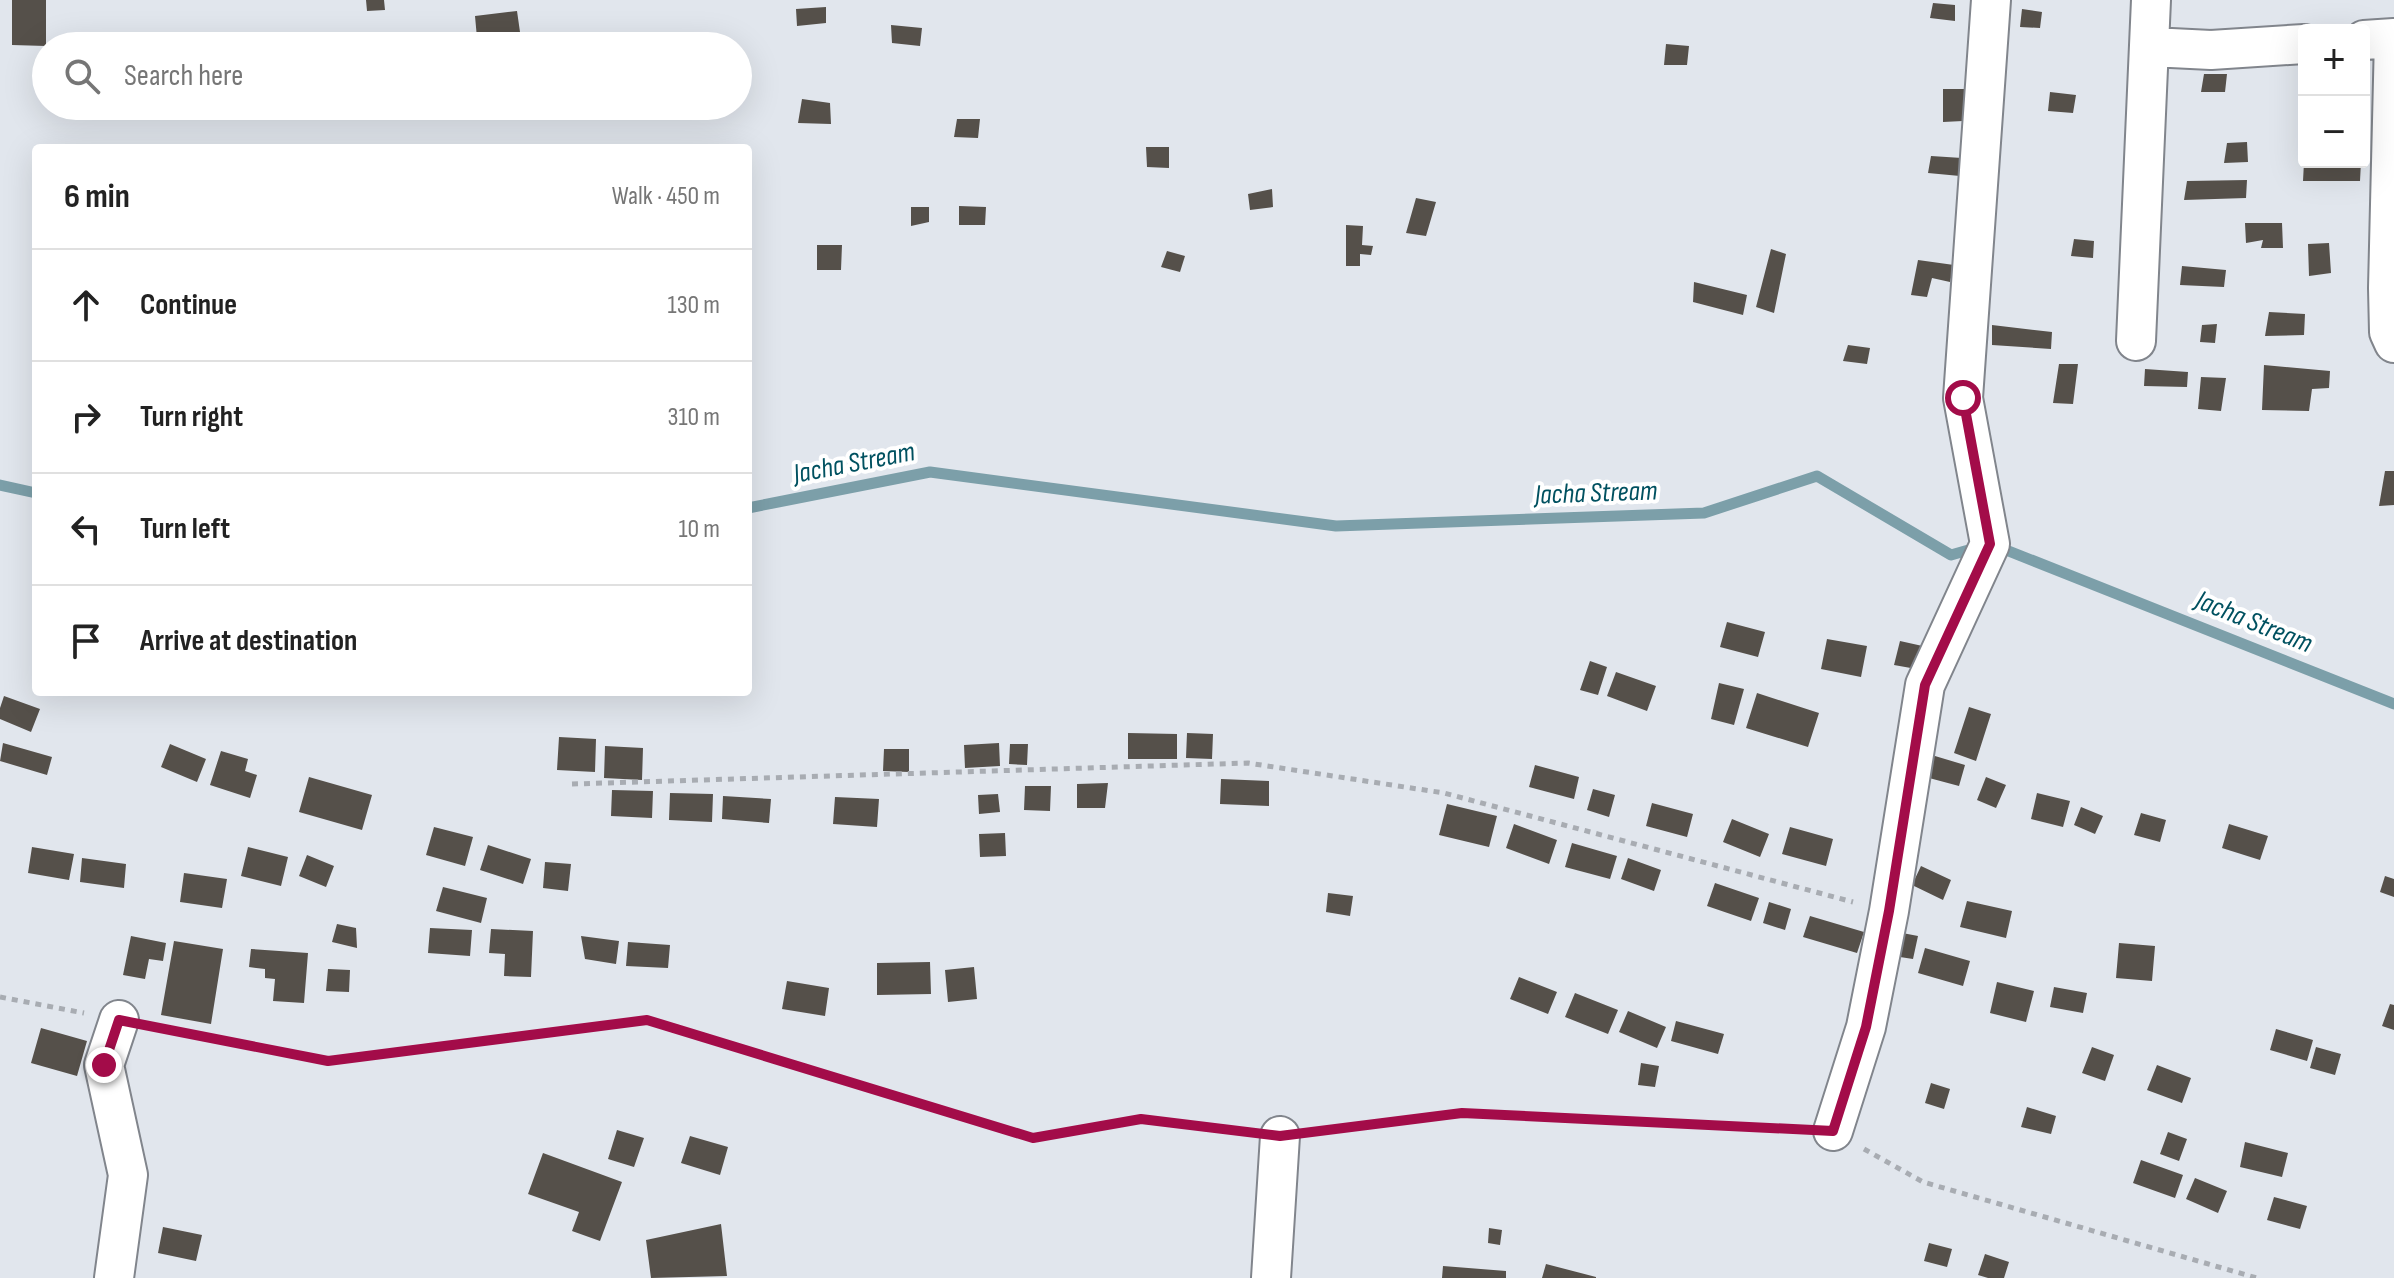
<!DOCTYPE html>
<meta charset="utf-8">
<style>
body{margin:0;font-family:"Sofia Sans Condensed",sans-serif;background:#f6f6f6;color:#222}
.controls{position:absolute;right:24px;top:24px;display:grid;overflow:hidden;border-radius:8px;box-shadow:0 8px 32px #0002}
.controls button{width:72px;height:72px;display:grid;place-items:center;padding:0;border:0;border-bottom:2px solid #e0e0e0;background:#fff;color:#222;font:40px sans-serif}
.stop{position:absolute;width:24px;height:24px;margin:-18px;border:6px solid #a30c49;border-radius:50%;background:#fff}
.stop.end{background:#a30c49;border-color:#fff;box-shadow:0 2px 8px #0008}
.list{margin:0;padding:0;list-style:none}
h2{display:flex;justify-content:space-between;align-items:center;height:104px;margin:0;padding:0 32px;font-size:34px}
h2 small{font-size:26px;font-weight:400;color:#767676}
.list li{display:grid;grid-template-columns:52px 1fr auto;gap:24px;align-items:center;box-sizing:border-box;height:112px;padding:0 32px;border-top:2px solid #e0e0e0}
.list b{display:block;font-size:30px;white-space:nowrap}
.list em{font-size:26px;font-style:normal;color:#767676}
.icon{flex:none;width:44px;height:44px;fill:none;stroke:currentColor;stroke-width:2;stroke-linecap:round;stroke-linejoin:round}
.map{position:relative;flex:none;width:2394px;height:1278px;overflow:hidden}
.search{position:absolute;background:#fff;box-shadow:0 8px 32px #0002;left:32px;top:32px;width:720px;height:88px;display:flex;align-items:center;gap:20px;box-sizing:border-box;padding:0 28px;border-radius:44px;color:#767676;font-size:30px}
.panel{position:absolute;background:#fff;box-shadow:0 8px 32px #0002;left:32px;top:144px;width:720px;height:552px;border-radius:8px}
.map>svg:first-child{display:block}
</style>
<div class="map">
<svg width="2394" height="1278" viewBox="0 0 2394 1278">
<rect width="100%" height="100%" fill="#e1e6ed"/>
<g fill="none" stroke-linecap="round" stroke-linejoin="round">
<!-- stream -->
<path stroke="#7c9fa9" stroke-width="11" d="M0,485L36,493
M748,508L930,472L1336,526L1704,513L1817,476L1951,555L1979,547
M1996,546L2394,704"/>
</g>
<!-- building -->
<path fill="#55504a" d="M12,0H46V46L12,45Z
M366,0H384L385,10L367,11Z
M1933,3L1955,5V21L1930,18Z
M826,7V23L797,26L796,9Z
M2022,9L2042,12L2040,28L2020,27Z
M517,11L520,32L477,38L475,16Z
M891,25L922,28L920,46L892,43Z
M1666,44L1689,46L1687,65H1664Z
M2204,74H2227L2225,92H2201Z
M1943,89H1966L1963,121L1943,122Z
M2050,92L2076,95L2073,113L2048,111Z
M802,99L830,103L831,124L798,123Z
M957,119H980L978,138L954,137Z
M2247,142L2248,162L2224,163L2227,143Z
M1146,147H1169V168L1147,167Z
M1931,156L1962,158L1960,176L1928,173Z
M2304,162H2361L2360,181H2303Z
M2247,180L2246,198L2184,200L2187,181Z
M1272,189L1273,207L1250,210L1248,194Z
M1416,198L1436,202L1426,236L1406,233Z
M959,206L986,207L985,225H959Z
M911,207H929V222L911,226Z
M2245,223H2282L2283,248H2261L2263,240L2246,243Z
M1346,225L1363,226L1362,245L1373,246L1371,255L1360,254V266H1346Z
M2074,239L2094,241L2093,258L2071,256Z
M2329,243L2331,273L2309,276L2308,244Z
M817,245H842L841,270H817Z
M1771,249L1786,254L1774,313L1756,307Z
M1167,251L1185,256L1180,272L1161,267Z
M1918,260L1954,265L1950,282L1932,278L1927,297L1911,295Z
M2182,266L2226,270L2224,287L2180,285Z
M1694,282L1747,295L1743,315L1693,302Z
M2269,312L2305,314L2304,335L2265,336Z
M2217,324L2215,343L2200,342L2202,325Z
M1992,325L2052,332L2051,349L1992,345Z
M1848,345L1870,348L1867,364L1843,361Z
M2059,364H2078L2073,404L2053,403Z
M2264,365L2330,371L2329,388L2312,389L2309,411L2262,410Z
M2145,369L2188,372L2187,387L2144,386Z
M2201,377L2226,378L2221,411L2198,409Z
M2385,471H2394V505L2379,506Z
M1727,622L1765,632L1758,657L1720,647Z
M1827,639L1867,646L1861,677L1821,669Z
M1900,641L1927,647L1922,670L1894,665Z
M1590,661L1607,667L1598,695L1580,690Z
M1616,672L1656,686L1647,711L1607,696Z
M1719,683L1744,689L1734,725L1711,719Z
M1757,693L1819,713L1808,747L1746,728Z
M4,696L40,709L31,732L0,719V708Z
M1969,707L1991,714L1976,761L1954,753Z
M1128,733L1177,734V759H1128Z
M1187,733L1213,734L1212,759L1186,758Z
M559,737L596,739L595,772L557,770Z
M3,743L52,757L47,775L0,761Z
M999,743L1000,766L965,768L964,745Z
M170,744L206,759L197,782L161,767Z
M1010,744H1028L1027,765L1009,764Z
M605,746L643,748L642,780L604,778Z
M884,749H909V772L883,771Z
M221,751L248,759L245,771L257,775L250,798L210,785Z
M1925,753L1965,765L1959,786L1918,775Z
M1535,765L1579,777L1574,799L1529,787Z
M309,777L372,795L362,830L299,812Z
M1986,777L2006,785L1996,808L1977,800Z
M1221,779L1269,781V806L1220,804Z
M1108,783L1105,808H1077V784Z
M1025,786H1051L1050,811L1024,810Z
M1593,789L1615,795L1609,817L1587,810Z
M612,790L653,791L652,818L611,816Z
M670,793L713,794L712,822L669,820Z
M2037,793L2070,801L2063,827L2031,819Z
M998,794L1000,812L979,814L978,795Z
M723,796L771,799L769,823L722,819Z
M835,797L879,799L877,827L833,824Z
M1652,803L1693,814L1687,837L1646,826Z
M1447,804L1497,816L1489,847L1439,835Z
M2081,807L2103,816L2095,834L2074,825Z
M2141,813L2166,820L2160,842L2134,835Z
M1732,819L1769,834L1760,857L1723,842Z
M1514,824L1557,840L1549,864L1506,848Z
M2229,824L2268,836L2260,860L2222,848Z
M434,827L473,837L465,866L426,855Z
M1790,827L1833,839L1826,866L1782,854Z
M1005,833L1006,856L980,857L979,834Z
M1572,843L1617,856L1610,879L1565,867Z
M488,845L531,859L523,884L480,870Z
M32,847L74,854L69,880L28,873Z
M248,847L288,857L281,886L241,876Z
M307,855L334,866L326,887L299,876Z
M82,858L126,864L124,888L80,882Z
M1628,858L1661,870L1654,891L1621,879Z
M545,862L571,864L568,891L543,888Z
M1921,866L1951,880L1943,900L1912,885Z
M184,873L227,879L222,908L180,902Z
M2385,876L2394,879V897L2380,892Z
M1715,883L1759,898L1751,921L1707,906Z
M443,887L487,898L481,923L436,911Z
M1328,893L1353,896L1350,916L1326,912Z
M1967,901L2012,911L2006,938L1960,927Z
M1769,902L1791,909L1785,930L1763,923Z
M1810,916L1864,932L1857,953L1803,937Z
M337,924L356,928L357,948L332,942Z
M430,928L472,930L470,956L428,953Z
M491,929L533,931L531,977L504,976L505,954L489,953Z
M1892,931L1918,936L1913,959L1887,955Z
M131,936L166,943L163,961L149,959L145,979L123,975Z
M581,936L619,941L616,964L585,959Z
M174,941L223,949L211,1024L161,1015Z
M628,942L670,945L668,968L626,966Z
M2119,943L2155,946L2152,981L2116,978Z
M1925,948L1970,961L1963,986L1918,973Z
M251,949L308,953L304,1003L273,1001L275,979L265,978V969L249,967Z
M930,962L931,994L877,995V963Z
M974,967L977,999L948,1002L945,970Z
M328,969L350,970L349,992L326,991Z
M1519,977L1557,992L1548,1014L1510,999Z
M787,981L829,988L825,1016L782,1009Z
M1997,982L2034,991L2026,1022L1990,1013Z
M2054,987L2087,993L2083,1013L2050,1007Z
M1575,993L1618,1010L1608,1034L1565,1017Z
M2390,1004L2394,1005V1030L2382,1026Z
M1628,1011L1666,1027L1657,1048L1619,1032Z
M1676,1021L1724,1034L1718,1054L1671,1041Z
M41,1028L87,1041L77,1076L31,1063Z
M2276,1029L2313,1040L2307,1061L2270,1050Z
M2092,1047L2114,1055L2105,1081L2082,1073Z
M2316,1047L2341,1054L2335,1075L2310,1068Z
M1641,1063L1659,1066L1655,1087L1638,1085Z
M2157,1065L2191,1078L2182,1103L2147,1090Z
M1931,1083L1950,1089L1944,1109L1925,1103Z
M2027,1107L2056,1116L2051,1134L2021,1127Z
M617,1130L644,1138L634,1167L608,1159Z
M2168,1132L2187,1139L2179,1161L2160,1154Z
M690,1136L728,1147L720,1175L681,1163Z
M2245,1142L2288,1153L2282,1177L2240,1167Z
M543,1153L622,1182L600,1241L572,1231L579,1212L528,1194Z
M2141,1160L2183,1175L2175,1198L2133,1183Z
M2195,1178L2227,1191L2218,1213L2186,1199Z
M2274,1197L2307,1206L2300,1229L2267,1220Z
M721,1224L727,1276L651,1278L646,1240Z
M163,1227L202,1235L196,1261L158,1253Z
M1489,1228L1502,1230L1500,1245L1488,1243Z
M1929,1243L1952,1249L1947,1267L1924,1261Z
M1985,1254L2009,1262L2004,1278H1988L1978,1275Z
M1546,1264L1596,1277V1278H1542Z
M1443,1266L1506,1271V1278H1442Z"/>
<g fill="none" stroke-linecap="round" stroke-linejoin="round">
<defs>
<path id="minor" d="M2364,40L2394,38L2388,288L2389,332L2394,343
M2151,47L2211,50L2304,44
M2136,341L2151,0
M1833,1131L1866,1027L1889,911L1925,685L1990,544L1963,398L1991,0
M114,1278L128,1175L104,1065L119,1020
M1271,1278L1280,1136"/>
</defs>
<!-- minor casing -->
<use href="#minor" stroke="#81858c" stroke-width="42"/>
<!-- path -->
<path stroke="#a8acb2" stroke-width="5" stroke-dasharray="6 6" stroke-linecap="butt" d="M572,784L1248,763L1444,793L1853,902
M0,997L84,1013
M153,1027L328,1061L647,1020L1033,1138L1141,1119L1245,1132
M1314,1131L1462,1113L1799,1130
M1864,1149L1923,1182L2257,1278"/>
<!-- minor -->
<use href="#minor" stroke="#fff" stroke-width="38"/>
</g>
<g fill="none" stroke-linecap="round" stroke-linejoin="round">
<!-- route -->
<path stroke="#a30c49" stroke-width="10" d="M104,1065L119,1020L328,1061L647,1020L1033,1138L1141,1119L1280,1136L1462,1113L1833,1131L1866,1027L1889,911L1925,685L1990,544L1963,398"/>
</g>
<g text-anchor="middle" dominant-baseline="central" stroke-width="8" stroke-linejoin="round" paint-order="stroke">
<!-- water labels -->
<g font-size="28" font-style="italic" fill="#005160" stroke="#fff">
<text transform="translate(854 463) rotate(-11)">Jacha Stream</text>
<text transform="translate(1596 493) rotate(-2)">Jacha Stream</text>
<text transform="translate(2254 622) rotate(22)">Jacha Stream</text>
</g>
</g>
</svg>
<div class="controls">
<button>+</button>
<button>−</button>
</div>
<div class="stop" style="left:1963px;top:398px"></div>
<div class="stop end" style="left:104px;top:1065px"></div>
<div class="search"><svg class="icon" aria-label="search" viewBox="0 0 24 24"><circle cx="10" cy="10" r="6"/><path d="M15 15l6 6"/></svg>Search here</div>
<section class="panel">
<h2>6 min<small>Walk · 450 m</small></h2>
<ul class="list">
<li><svg class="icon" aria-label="ahead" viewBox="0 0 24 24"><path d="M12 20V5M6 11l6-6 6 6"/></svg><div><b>Continue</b></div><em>130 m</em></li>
<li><svg class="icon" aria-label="right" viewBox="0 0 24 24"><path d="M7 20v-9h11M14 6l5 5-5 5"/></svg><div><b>Turn right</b></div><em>310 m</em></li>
<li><svg class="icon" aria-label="left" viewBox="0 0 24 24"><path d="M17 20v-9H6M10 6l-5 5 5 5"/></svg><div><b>Turn left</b></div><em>10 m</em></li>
<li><svg class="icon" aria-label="arrive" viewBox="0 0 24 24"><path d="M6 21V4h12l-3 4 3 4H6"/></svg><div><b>Arrive at destination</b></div></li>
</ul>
</section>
</div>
